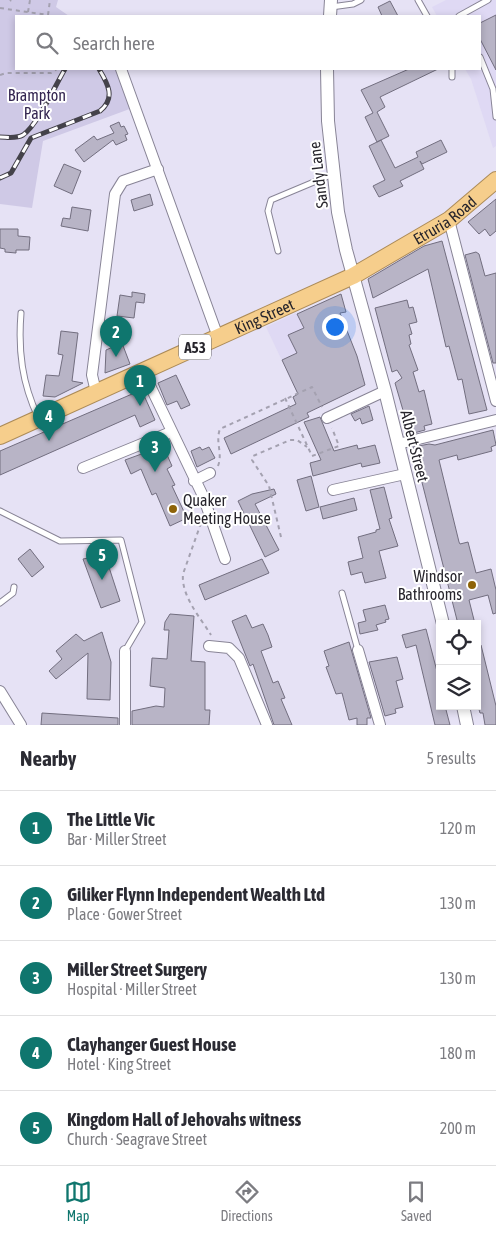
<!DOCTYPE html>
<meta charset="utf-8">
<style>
body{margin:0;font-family:"Asap Condensed",sans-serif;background:#f2f2f3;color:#2b2b33}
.controls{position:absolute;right:15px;bottom:15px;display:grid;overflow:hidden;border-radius:0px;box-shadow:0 2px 8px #0003}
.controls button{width:45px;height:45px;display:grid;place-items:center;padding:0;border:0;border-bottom:1px solid #e1e1e2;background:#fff;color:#2b2b33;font:25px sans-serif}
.you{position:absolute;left:334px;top:326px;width:18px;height:18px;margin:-12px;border:4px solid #fff;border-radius:50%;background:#1a73e8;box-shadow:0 0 0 8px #1a73e833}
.badge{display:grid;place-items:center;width:32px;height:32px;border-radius:50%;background:#0f766e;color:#fff;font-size:16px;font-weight:700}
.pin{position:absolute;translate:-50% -41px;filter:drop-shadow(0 1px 2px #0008)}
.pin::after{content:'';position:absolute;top:26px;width:18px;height:15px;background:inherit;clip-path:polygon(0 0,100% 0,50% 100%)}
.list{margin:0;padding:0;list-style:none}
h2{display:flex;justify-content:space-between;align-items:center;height:65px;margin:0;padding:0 20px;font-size:21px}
h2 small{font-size:16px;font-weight:400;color:#7c7c81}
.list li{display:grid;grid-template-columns:32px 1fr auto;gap:15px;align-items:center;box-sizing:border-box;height:75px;padding:0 20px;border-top:1px solid #e1e1e2}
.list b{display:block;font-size:19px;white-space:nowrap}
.list p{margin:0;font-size:16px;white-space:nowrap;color:#7c7c81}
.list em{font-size:16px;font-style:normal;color:#7c7c81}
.icon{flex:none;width:28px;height:28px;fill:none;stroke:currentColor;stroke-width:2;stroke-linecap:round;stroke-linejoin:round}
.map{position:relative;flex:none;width:496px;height:725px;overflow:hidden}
.search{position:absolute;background:#fff;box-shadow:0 2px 8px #0003;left:15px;right:15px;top:15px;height:55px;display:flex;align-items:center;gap:12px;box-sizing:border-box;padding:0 18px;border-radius:0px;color:#7c7c81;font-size:19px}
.sheet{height:440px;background:#fff}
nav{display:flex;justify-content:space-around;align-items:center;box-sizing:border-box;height:70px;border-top:1px solid #e1e1e2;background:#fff;font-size:14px;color:#7c7c81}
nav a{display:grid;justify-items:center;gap:2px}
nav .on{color:#0f766e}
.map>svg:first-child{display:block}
</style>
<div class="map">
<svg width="496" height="725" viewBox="0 0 496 725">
<rect width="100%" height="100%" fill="#e6e2f5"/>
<!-- built -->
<path fill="#dfd9f4" d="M446,0H496V146L493,148L471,79L465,69H480V16H437L432,7Z
M296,313L325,374L295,388L266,327Z"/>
<!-- green -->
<path fill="#cfc9e6" d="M0,0H58L56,7L69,16H16V69H120L135,107L43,141L32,208L0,204Z"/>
<!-- building -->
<path fill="#b8b4c6" stroke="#726e7f" d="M390,1L398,16H382L378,7Z
M496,15V70L480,39V23Z
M409,69H438L380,97L385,107L377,112L389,136L377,142L365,117L373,113L361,90Z
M119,122L121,127L124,126L128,134L125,135L127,140L116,145L113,140L84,162L75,150L94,136L97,140L114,133L110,126Z
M381,140L395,168L418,157L416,152L441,140L447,152L422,164L420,161L424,169L400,181L403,186L379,197L373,186L385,180L369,146Z
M64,164L81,171L72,194L54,186Z
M150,194L153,205L134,211L131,200Z
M496,199V231L490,236L485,229L479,234L468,222Z
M72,207L91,210L88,231L61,226L63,218L70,219Z
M0,229H18V236L30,237L29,250H16V253L5,252V249L0,248Z
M442,241L487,410L469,414L462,379L458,380L449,346L446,347L428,269L373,298L368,279L424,246Z
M476,252L479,254L485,276L496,273V363H493L465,255Z
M132,292L145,294L144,303L136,302L134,318L117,316L120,295L132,297Z
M341,294L346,312L340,313L357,356L365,385L307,413L309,417L231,454L224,438L296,404L293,397L298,394L282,360L297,353L288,335L304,328L297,314Z
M407,300L409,308L413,307L417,322L409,324L412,334L409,335L411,344L409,345L418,370L413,372L419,392L424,390L432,424L424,426L425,430L410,434L395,383L402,378L397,370L392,372L375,308Z
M61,331L78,333L72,381L83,383L55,397L43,396L46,375L59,376L63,355L58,354Z
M122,343L130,364L105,373L106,350Z
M176,375L190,405L181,409L177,401L167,405L158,383Z
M139,391H142L155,420L140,427L135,415L0,475V451Z
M369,406L373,420L362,424L360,418L355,421L351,414Z
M320,417L334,451L357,445L358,449L375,445L380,463L362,467L361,463L313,476L310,463L321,460L304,422Z
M493,430L496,445L491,447L492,451L458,460L457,455L439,460L459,542L460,544L468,542L476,573L491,569L496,590V613L493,614L488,595L469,600L475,624H458L413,447L429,444L435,445Z
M200,447L202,450L209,447L215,458L197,467L191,451Z
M158,448L159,451L164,448L172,466L167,469L175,485L172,486L187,518L170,526L156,493L152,495L141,469L131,474L125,460Z
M311,476L319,507L306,511L297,480Z
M384,487L392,518L389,519L398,546L379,551L386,578L365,583L362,572L351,575L348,562L363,558L358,537L376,532V530L380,529L370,490Z
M274,489L276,494L255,504L279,550L265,557L238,501L252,494Z
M354,498L357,510L323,519L320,507Z
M30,549L44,567L32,577L18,559Z
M105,555L120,601L101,608L83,559Z
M262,559L269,573L205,600L199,585Z
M385,605L389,619L385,620L386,622L376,625L378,630L360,634L358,623L366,621L363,610Z
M170,614L194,616L191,661L205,662V710H210L209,725H132V711L156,706L164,707L165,688L150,686L152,658L167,659L169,630H164L165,622Z
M246,615L252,628L263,624L268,635L272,647L261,651L273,683L278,681L285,698L281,699L292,725H274L253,664L250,666L232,621Z
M426,629L440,683V706H445L450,725H435L416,645L406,648L402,635Z
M102,632L111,662L110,700L87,699L88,653L56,679L49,671L62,659L56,651L76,634L84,641Z
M349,642L371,718H367V725H357V718L349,720L342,693L336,694L326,667L329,666L324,651Z
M477,645H481L496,706V725H485L483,713H480L477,703Z
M397,657L403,679L396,681L403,707L395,709L396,713L385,716L369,662Z
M42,713L118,718V725H41Z"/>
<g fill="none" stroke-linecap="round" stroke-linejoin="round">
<defs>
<path id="service" d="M418,0L427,16
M331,7L353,4L361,0
M459,16L488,0
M480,57L493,89L496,117
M452,69V77
M278,251L268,211L271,200L333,174
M21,313C18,351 22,383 38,417
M0,511L60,541L121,540L142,622L125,651
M342,593L358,650
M0,603L13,593L14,587"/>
<path id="minor" d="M121,69L218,337
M449,220L496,401
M143,371L203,496L225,559
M96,392L92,375L115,194L123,181L158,169
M327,418L385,391
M398,444L496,420
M83,468L171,432
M194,481L210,473
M333,490L405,474
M209,646L229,648L239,658L267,725
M358,650L380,725
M125,651V725
M0,691L21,725"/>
<path id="tertiary" d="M330,16L331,0
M327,69L328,121L338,212L346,250L385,391L443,624
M463,706L467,725"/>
<g id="trunk">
<path id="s1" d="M0,436L353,276L449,220L496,180"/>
</g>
</defs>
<!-- service casing -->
<use href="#service" stroke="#888496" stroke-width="7"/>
<!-- minor casing -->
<use href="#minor" stroke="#888496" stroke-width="12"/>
<!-- tertiary casing -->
<use href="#tertiary" stroke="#888496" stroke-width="14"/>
<!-- trunk casing -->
<use href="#trunk" stroke="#ac8b58" stroke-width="18"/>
<!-- path -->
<path stroke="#a4a1b0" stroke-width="2" stroke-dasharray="4 4" stroke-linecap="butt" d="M10,1L11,0
M0,8L48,15
M28,12L30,0
M48,15L50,0
M0,75L6,73H51L57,69
M285,398L312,456L339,446L332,428
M218,466C223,453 215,442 220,429L312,387L322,407
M201,523L183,574C181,596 200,617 211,635
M281,537L269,486L252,460L253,456L290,440H297L307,447"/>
<!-- service -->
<use href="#service" stroke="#fff" stroke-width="5"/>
<!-- minor -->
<use href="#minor" stroke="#fff" stroke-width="10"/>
<!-- tertiary -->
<use href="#tertiary" stroke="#fff" stroke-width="12"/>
<!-- trunk -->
<use href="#trunk" stroke="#f6ce8c" stroke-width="16"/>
<defs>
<path id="rail" d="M0,137C7,137 16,139 23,135C37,126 56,84 65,69
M0,178L11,173L31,138L100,111C116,98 108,84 99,69"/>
</defs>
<!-- rail casing -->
<use href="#rail" stroke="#44424a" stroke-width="5"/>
<!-- rail -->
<use href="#rail" stroke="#fff" stroke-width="3" stroke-dasharray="9" stroke-linecap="butt"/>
</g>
<!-- markers -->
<g fill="#8e6308" stroke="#fff" stroke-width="2">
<circle cx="173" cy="509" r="5"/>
<circle cx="472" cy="585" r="5"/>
</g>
<g text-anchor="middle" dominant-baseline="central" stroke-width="4" stroke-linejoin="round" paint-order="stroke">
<!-- shield labels -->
<rect fill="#fff" stroke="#68666b" stroke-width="1" x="179" y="334.5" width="32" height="25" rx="4"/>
<g font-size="15" font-weight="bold" fill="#27252c">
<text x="195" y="347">A53</text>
</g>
<!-- park labels -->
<g font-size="16" fill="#332550" stroke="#fff">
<text x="37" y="95">Brampton<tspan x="37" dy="18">Park</tspan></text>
</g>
<!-- street labels -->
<g font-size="16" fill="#27252c" stroke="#fff">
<text transform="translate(318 175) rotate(-97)">Sandy Lane</text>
<text stroke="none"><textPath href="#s1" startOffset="495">Etruria Road</textPath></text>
<text stroke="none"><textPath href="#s1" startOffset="290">King Street</textPath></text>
<text transform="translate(415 446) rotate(76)">Albert Street</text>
</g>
<!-- poi labels -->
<g font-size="16" fill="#27252c" stroke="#fff" text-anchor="start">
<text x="183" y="500">Quaker<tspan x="183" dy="18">Meeting House</tspan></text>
<text x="462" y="576" text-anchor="end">Windsor<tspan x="462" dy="18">Bathrooms</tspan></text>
</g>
</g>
</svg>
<div class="controls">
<button><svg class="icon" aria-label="locate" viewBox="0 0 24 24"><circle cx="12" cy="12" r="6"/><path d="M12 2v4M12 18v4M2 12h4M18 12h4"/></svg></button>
<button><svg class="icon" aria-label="layers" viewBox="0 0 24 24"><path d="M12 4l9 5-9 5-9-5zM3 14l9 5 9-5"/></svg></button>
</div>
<div class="you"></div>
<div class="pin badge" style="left:140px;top:406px">1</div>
<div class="pin badge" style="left:116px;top:357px">2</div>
<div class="pin badge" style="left:155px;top:472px">3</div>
<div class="pin badge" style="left:49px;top:441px">4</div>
<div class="pin badge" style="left:102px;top:580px">5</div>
<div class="search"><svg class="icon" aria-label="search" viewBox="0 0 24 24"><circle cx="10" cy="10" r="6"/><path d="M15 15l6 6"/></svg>Search here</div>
</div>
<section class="sheet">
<h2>Nearby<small>5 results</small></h2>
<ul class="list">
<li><span class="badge">1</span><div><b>The Little Vic</b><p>Bar · Miller Street</p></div><em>120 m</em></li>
<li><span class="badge">2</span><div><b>Giliker Flynn Independent Wealth Ltd</b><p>Place · Gower Street</p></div><em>130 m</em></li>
<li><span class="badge">3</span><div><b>Miller Street Surgery</b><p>Hospital · Miller Street</p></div><em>130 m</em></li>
<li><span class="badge">4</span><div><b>Clayhanger Guest House</b><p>Hotel · King Street</p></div><em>180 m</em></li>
<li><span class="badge">5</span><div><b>Kingdom Hall of Jehovahs witness</b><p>Church · Seagrave Street</p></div><em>200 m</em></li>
</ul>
</section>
<nav>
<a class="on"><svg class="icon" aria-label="map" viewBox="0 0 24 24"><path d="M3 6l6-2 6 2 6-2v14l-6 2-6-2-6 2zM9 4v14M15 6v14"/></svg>Map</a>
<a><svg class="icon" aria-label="directions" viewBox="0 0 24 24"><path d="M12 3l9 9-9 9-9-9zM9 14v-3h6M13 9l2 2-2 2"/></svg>Directions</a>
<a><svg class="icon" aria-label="saved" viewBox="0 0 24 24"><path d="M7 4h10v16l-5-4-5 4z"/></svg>Saved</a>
</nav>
